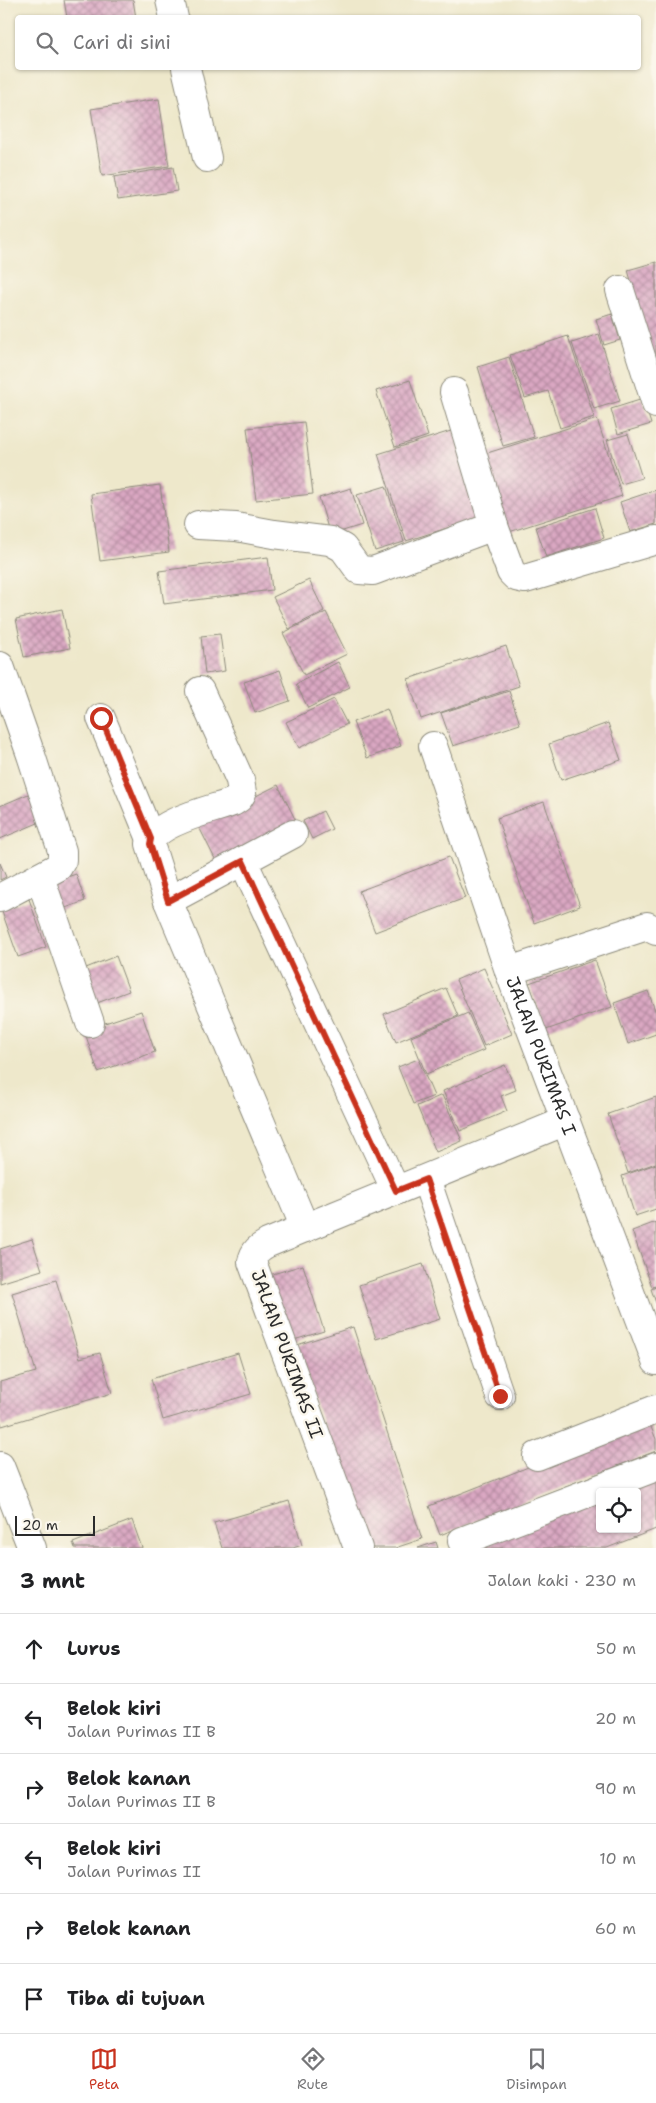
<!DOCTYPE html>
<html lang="id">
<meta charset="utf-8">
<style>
body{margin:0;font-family:"Shantell Sans",sans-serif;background:#f2f2f2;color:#202124}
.controls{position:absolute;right:15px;bottom:15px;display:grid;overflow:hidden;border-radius:5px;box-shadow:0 1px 4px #0004}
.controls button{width:45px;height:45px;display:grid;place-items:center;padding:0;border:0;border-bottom:1px solid #e0e0e0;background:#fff;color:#202124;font:25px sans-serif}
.scale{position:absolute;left:15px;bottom:12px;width:80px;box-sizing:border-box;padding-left:5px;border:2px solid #2b2b2b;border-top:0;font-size:14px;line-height:18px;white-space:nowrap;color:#2b2b2b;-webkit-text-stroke:4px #fbf7ec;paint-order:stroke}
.stop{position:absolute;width:15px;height:15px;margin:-11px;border:4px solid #c8321e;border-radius:50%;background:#fff}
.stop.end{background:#c8321e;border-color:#fff;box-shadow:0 1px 5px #0008}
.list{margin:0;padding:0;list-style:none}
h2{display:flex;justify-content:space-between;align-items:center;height:65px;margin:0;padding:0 20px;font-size:21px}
h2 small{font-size:16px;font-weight:400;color:#757577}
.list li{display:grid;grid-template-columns:32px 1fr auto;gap:15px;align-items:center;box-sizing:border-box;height:70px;padding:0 20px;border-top:1px solid #e0e0e0}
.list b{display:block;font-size:19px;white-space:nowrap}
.list p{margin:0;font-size:16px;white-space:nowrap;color:#757577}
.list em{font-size:16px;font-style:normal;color:#757577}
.icon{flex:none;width:28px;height:28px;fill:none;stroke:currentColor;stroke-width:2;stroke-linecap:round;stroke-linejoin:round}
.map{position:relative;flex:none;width:656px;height:1548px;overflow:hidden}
.search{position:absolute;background:#fff;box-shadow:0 1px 4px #0004;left:15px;right:15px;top:15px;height:55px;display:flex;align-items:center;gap:12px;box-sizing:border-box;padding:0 18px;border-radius:5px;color:#757577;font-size:19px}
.sheet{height:485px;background:#fff}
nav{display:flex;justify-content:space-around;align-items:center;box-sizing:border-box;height:70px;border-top:1px solid #e0e0e0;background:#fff;font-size:14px;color:#757577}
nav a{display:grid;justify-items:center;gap:2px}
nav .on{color:#c8321e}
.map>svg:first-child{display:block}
</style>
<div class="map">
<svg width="656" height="1548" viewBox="0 0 656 1548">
<defs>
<pattern id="building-cross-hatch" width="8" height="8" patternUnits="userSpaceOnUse" patternTransform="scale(1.25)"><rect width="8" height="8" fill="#daa7c2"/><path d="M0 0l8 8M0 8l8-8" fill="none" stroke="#b1889e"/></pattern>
</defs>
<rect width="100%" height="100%" fill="#fbf7ec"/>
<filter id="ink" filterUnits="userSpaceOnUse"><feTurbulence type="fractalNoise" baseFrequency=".02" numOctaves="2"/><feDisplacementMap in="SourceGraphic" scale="10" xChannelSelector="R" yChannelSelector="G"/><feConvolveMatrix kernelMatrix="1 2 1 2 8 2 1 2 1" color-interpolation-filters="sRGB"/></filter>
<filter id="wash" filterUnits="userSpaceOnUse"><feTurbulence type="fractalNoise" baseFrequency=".0096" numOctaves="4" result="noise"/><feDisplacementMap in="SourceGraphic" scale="20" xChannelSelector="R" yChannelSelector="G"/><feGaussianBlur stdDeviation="1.12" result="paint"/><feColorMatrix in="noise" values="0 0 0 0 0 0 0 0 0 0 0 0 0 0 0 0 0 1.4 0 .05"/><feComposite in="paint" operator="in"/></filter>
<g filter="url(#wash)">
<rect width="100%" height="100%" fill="#eee8cb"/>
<g id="blocks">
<!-- building -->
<path fill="url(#building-cross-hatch)" d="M64,0H133L136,18H67Z
M159,99L169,166L102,176L91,109Z
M173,167L177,191L118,200L114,177Z
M656,262V366H655L628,270Z
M612,314L620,340L604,345L596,319Z
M599,334L620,401L594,409L572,343Z
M568,336L594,417L560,428L548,391L525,398L510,355Z
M509,357L534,437L503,446L478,367Z
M410,380L428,436L395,447L376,391Z
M643,399L651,424L618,434L611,409Z
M597,419L622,496L509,532L484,454Z
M304,422L313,494L256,500L247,428Z
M454,430L482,517L406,541L378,454Z
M628,434L642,478L621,484L607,440Z
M160,485L169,552L100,561L91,494Z
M386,486L404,542L375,551L357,495Z
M351,488L362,525L330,535L319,498Z
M656,490V524L630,532L620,502Z
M595,508L604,538L546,557L536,527Z
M268,557L272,590L164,604L159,571Z
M309,580L324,611L289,629L273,597Z
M62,609L70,648L24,657L16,619Z
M326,612L347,654L304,675L283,633Z
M220,634L225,671L205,674L201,636Z
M506,646L519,686L421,719L408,679Z
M338,662L350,687L308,708L296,684Z
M280,670L290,701L255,713L244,682Z
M509,691L520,724L453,746L441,713Z
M334,699L347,724L299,748L286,722Z
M387,709L401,746L367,758L353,722Z
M608,723L621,760L561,780L549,744Z
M278,785L296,821L216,861L198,825Z
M33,792L45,820L0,839V806Z
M544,802L580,906L534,923L497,818Z
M323,811L332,829L312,839L303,821Z
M449,857L465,898L375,932L359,891Z
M0,863L6,877L0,880Z
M76,874L85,901L54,912L44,885Z
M29,899L46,947L18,957L1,909Z
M116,956L129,991L89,1006L76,972Z
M595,960L612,1007L546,1030L529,983Z
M484,968L512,1034L484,1046L456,980Z
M446,988L458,1016L396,1042L384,1014Z
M648,991L656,1013V1034L628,1044L614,1003Z
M141,1011L155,1052L98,1072L84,1030Z
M468,1013L484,1050L426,1074L411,1037Z
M418,1059L434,1096L413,1104L398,1067Z
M505,1065L516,1090L501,1096L507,1111L460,1131L443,1091Z
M442,1095L462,1141L436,1152L417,1106Z
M656,1097V1163L628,1173L608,1114Z
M656,1164V1209L635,1216L622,1176Z
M656,1222V1286L652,1287L632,1231Z
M32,1239L42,1270L0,1283V1249Z
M423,1264L440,1319L376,1339L359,1285Z
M303,1265L324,1331L287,1342L266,1276Z
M56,1280L80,1358L100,1353L112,1393L2,1426L0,1420V1382L36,1372L12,1293Z
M656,1287V1303L651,1289Z
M353,1327L422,1539L395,1548H363L297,1345Z
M238,1353L251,1394L163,1420L151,1379Z
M648,1420L656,1439V1451L440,1535L429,1506Z
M656,1476V1529L607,1548H472L600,1498V1529H637V1492H616Z
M289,1501L302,1545L293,1548H222L214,1523Z
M132,1520L142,1548H75L73,1543Z
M436,1542L438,1548H418Z"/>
</g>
</g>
<g filter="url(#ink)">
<use href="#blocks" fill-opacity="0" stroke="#8c8a7b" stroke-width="1"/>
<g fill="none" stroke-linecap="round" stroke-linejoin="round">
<defs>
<g id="minor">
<path d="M170,0L174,18"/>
<path d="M186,68L207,158"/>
<path d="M620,290L656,404"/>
<path d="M454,392L494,526"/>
<path d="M198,525L236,527L274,534L330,541L343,548L359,570L373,571L494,526L511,572L516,577L525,579L656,540"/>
<path d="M0,666L31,755L62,851V860L58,867L0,898"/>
<path d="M200,691L240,780L242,793L239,798L233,802C212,810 156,821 150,844L168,901L305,1228"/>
<path d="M101,718L151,839"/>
<path id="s1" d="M433,746L509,971L656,1361"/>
<path d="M243,861L396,1191"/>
<path d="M40,877L90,1023"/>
<path d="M168,901L293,834"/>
<path d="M509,971L647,926L656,931"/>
<path d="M426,1179L500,1396"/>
<path d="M537,1456L656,1409"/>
<path d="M0,1466L32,1548"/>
<path d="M462,1541L656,1467"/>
<path d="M358,1548L252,1262C254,1251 259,1248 268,1243L566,1121"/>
</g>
</defs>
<!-- minor casing -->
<use href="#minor" stroke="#8c8a7b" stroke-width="30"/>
<!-- minor -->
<use href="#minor" stroke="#fff" stroke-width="28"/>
</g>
</g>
<g fill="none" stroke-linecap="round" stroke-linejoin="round" filter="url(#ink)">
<!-- route -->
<path stroke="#c8321e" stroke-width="6" d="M101,718L151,839L150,844L168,901L243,861L396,1191L426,1179L500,1396"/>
</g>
<g text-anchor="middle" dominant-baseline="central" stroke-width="5" stroke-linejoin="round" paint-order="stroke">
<!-- street labels -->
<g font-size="18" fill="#2b2b2b" stroke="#fbf7ec">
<text stroke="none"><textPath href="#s1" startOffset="328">JALAN PURIMAS I</textPath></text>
<text transform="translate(287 1354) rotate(70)">JALAN PURIMAS II</text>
</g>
</g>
</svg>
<div class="controls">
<button><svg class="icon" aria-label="locate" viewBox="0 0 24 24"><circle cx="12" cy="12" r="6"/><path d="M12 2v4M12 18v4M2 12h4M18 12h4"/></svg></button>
</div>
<div class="scale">20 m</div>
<div class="stop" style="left:101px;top:718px"></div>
<div class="stop end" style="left:500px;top:1396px"></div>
<div class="search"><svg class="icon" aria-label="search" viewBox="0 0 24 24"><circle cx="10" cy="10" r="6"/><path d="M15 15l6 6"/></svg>Cari di sini</div>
</div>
<section class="sheet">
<h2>3 mnt<small>Jalan kaki · 230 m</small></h2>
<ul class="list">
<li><svg class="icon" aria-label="ahead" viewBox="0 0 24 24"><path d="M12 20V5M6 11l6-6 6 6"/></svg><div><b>Lurus</b></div><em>50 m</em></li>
<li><svg class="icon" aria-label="left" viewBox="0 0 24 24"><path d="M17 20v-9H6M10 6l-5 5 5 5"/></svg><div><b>Belok kiri</b><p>Jalan Purimas II B</p></div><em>20 m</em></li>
<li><svg class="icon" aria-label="right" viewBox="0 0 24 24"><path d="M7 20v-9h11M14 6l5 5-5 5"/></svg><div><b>Belok kanan</b><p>Jalan Purimas II B</p></div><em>90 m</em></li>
<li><svg class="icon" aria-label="left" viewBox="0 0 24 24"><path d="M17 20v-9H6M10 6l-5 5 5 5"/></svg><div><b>Belok kiri</b><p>Jalan Purimas II</p></div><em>10 m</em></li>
<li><svg class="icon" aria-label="right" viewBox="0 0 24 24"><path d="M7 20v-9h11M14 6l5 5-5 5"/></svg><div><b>Belok kanan</b></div><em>60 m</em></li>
<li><svg class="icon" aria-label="arrive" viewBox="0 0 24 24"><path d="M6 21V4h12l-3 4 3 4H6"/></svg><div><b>Tiba di tujuan</b></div></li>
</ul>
</section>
<nav>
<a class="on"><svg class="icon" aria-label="map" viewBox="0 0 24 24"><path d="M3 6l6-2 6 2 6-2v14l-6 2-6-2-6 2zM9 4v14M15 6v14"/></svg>Peta</a>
<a><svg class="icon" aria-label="directions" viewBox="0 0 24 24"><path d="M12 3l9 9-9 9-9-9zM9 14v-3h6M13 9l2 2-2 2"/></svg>Rute</a>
<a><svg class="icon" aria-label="saved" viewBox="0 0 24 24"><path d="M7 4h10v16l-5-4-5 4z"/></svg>Disimpan</a>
</nav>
